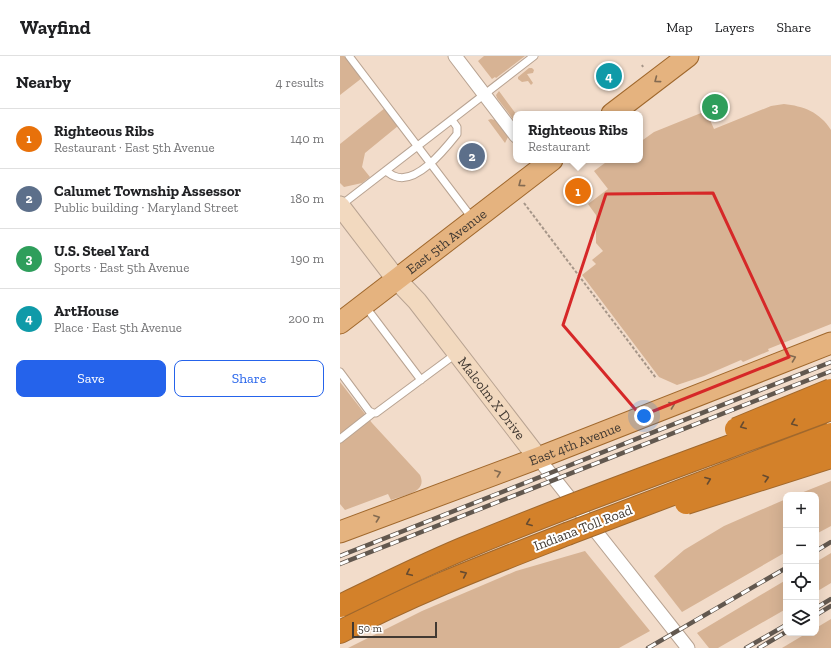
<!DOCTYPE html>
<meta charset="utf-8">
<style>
body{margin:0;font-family:"Zilla Slab",serif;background:#f2f2f2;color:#202124}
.controls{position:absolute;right:12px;bottom:12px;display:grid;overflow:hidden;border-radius:8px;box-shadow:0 4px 16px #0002}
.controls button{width:36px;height:36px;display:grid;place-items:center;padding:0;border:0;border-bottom:1px solid #e0e0e0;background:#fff;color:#202124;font:20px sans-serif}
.scale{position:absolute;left:12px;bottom:10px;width:85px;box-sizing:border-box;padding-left:4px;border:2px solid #413932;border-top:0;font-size:11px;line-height:14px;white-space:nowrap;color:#413932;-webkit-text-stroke:3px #fff;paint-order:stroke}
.you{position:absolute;left:304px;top:360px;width:14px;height:14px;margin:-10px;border:3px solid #fff;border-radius:50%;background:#1a73e8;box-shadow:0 0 0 6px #1a73e833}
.badge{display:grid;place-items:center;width:26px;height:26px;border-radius:50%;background:#2563eb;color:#fff;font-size:13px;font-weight:700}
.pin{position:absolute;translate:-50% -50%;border:2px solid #fff;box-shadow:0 1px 4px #0006}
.popup{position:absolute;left:173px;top:55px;width:130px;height:52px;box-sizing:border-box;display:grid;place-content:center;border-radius:8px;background:#fff;filter:drop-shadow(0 1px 3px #0005);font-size:13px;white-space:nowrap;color:#757577}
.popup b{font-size:15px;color:#202124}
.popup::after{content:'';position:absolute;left:50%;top:100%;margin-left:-8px;border:8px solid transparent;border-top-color:#fff}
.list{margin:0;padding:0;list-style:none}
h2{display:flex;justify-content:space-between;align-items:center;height:52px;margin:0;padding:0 16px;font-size:17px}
h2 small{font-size:13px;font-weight:400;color:#757577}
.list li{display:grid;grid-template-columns:26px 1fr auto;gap:12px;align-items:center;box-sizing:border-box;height:60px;padding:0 16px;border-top:1px solid #e0e0e0}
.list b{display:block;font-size:15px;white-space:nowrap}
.list p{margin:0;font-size:13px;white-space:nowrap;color:#757577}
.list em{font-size:13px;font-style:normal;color:#757577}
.actions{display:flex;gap:8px;padding:12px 16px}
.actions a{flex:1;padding:9px 0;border:1px solid #2563eb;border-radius:8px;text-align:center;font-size:14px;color:#2563eb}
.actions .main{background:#2563eb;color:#fff}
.icon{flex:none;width:22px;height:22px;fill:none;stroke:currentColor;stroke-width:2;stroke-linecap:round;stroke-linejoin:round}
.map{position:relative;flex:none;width:491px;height:592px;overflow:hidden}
header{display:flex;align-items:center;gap:24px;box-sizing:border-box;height:56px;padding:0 20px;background:#fff;border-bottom:1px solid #e0e0e0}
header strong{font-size:19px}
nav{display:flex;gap:22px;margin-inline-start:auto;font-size:14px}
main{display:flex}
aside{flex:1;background:#fff}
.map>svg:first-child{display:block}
</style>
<header>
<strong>Wayfind</strong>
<nav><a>Map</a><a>Layers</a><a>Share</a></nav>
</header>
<main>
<aside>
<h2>Nearby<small>4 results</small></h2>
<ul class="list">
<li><span class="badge" style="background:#e8710a">1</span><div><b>Righteous Ribs</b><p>Restaurant · East 5th Avenue</p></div><em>140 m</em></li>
<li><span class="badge" style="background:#5c6f8a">2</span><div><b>Calumet Township Assessor</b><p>Public building · Maryland Street</p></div><em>180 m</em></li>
<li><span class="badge" style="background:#2e9e5b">3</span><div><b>U.S. Steel Yard</b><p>Sports · East 5th Avenue</p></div><em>190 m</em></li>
<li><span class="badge" style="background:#0f9aa8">4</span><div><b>ArtHouse</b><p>Place · East 5th Avenue</p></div><em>200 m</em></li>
</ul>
<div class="actions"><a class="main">Save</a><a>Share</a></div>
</aside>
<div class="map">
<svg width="491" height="592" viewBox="0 0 491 592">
<rect width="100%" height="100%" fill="#f2dcca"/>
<!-- green -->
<path fill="#d7b394" d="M0,0H4L22,22L0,39Z
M144,0H185L156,22L155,21L152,23L138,5Z
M189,12H192L194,14L193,17L187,18L193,27L191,29L188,25L182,26L178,23V21Z
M159,35L176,58V67L157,42L156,39Z
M444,48C463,50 480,56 491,74V268L428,293L429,295L403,306L401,304L364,320L337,329L319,321L242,219L256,208L252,204L263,195L256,187V159L248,148L268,133L254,115L269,104H300V86L314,76L366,55L374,73L431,50Z
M45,52L58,70L25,97L22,111L30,121L22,127L4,131L0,127V88Z
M151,63L155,64L168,81L165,87L148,64Z
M0,326L32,367L80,419C88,437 64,439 51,444L48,438L5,454L0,448Z
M491,425V470L476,478V439H456Z
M446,443V496L342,556L314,520L344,494L384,470Z
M245,495L310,575L279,592H8L82,555L176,515Z
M491,497V527L476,536V506Z
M446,524V553L378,592H369L357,577Z
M491,563V592H442L467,577H476V572Z"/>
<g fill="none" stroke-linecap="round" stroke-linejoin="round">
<defs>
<path id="lane" d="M9,0L132,162
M46,115C48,116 51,119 54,120C76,130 105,93 117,78V71L112,64
M0,150L194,0
M25,250L81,324
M0,316L29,355L33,357H36L117,297
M0,383L33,357"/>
<path id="street" d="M115,0L176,80
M198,402L348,592"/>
<g id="secondary">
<path id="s1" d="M0,150L56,223L77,245L198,402"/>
</g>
<g id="primary">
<path d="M272,58L348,0"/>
<path id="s2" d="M0,267L212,104"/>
<path id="s3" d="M0,476L198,402L491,287"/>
</g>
<path id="highway" d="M0,576C73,537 150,508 227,478"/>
</defs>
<!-- lane casing -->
<use href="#lane" stroke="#b8a392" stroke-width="9"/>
<!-- street casing -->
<use href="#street" stroke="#b8a392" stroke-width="15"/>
<!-- secondary casing -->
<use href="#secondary" stroke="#b8a392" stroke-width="21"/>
<!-- primary casing -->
<use href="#primary" stroke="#a0682d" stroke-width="23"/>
<!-- highway casing -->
<use href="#highway" stroke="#a0682d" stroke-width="24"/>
<!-- path -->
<path stroke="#a59588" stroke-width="2" stroke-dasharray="3 2" stroke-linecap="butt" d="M302,9L303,11
M184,147L316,322"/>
<!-- lane -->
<use href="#lane" stroke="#fff" stroke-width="7"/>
<!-- street -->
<use href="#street" stroke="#fff" stroke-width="13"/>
<!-- secondary -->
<use href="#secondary" stroke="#f2d9bf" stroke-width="19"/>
<!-- primary -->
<use href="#primary" stroke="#e5b37f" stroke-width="21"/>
<!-- highway -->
<use href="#highway" stroke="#d3812a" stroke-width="22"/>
<defs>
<path id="rail" d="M476,495L491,486
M0,500L491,306
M0,508L491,315
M476,552L491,543
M476,559L491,550
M308,592L446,512
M406,592L446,569
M419,592L446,576"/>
</defs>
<!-- rail casing -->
<use href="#rail" stroke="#62584f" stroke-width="4.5"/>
<!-- rail -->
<use href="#rail" stroke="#fff" stroke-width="3" stroke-dasharray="9" stroke-linecap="butt"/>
<defs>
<path id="highway-bridge" d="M396,373L491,334
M346,447L491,401
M227,478L491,378
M0,550C44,529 87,507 132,489C250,440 371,398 491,353"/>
</defs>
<!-- highway-bridge casing -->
<use href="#highway-bridge" stroke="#a0682d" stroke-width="24" stroke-linecap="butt"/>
<!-- highway-bridge -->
<use href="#highway-bridge" stroke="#d3812a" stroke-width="22"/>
</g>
<!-- one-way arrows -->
<defs><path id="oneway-chevron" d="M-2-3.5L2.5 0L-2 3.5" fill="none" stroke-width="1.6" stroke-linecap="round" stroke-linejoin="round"/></defs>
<g stroke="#836a51">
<use href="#oneway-chevron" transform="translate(317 24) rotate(143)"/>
<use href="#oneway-chevron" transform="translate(181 128) rotate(143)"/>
<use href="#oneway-chevron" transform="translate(453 302) rotate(-21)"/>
<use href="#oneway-chevron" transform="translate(332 349) rotate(-21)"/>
<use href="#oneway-chevron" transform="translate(158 417) rotate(-20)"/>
<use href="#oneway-chevron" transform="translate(37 462) rotate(-20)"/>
</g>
<g stroke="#664b30">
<use href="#oneway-chevron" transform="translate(454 367) rotate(159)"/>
<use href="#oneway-chevron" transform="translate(403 370) rotate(158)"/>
<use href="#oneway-chevron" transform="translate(426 422) rotate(-17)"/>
<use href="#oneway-chevron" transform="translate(368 424) rotate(-21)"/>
<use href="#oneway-chevron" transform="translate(189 467) rotate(159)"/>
<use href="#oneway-chevron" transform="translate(69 517) rotate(155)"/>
<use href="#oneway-chevron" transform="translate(124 518) rotate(-24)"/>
</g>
<!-- marked area -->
<path fill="none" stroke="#d62828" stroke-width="3" stroke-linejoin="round" d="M373,137L449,301L301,360L223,269L266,138Z"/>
<g text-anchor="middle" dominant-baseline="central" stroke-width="4" stroke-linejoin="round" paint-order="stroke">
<!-- street labels -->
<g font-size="14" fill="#413932" stroke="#fff">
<text stroke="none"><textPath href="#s2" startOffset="134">East 5th Avenue</textPath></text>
<text stroke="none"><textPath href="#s1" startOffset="245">Malcolm X Drive</textPath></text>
<text stroke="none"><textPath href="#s3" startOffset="251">East 4th Avenue</textPath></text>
<text transform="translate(243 472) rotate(-21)">Indiana Toll Road</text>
</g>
</g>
</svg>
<div class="controls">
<button>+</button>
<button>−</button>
<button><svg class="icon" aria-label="locate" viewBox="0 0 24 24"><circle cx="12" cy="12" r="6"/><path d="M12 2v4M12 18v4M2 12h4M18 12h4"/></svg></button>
<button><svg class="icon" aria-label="layers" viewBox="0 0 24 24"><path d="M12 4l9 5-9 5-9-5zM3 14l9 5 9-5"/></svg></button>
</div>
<div class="scale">50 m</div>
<div class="you"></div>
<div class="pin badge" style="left:238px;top:135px;background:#e8710a">1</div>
<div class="popup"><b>Righteous Ribs</b>Restaurant</div>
<div class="pin badge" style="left:132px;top:100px;background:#5c6f8a">2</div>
<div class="pin badge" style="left:375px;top:51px;background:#2e9e5b">3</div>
<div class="pin badge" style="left:269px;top:20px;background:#0f9aa8">4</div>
</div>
</main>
